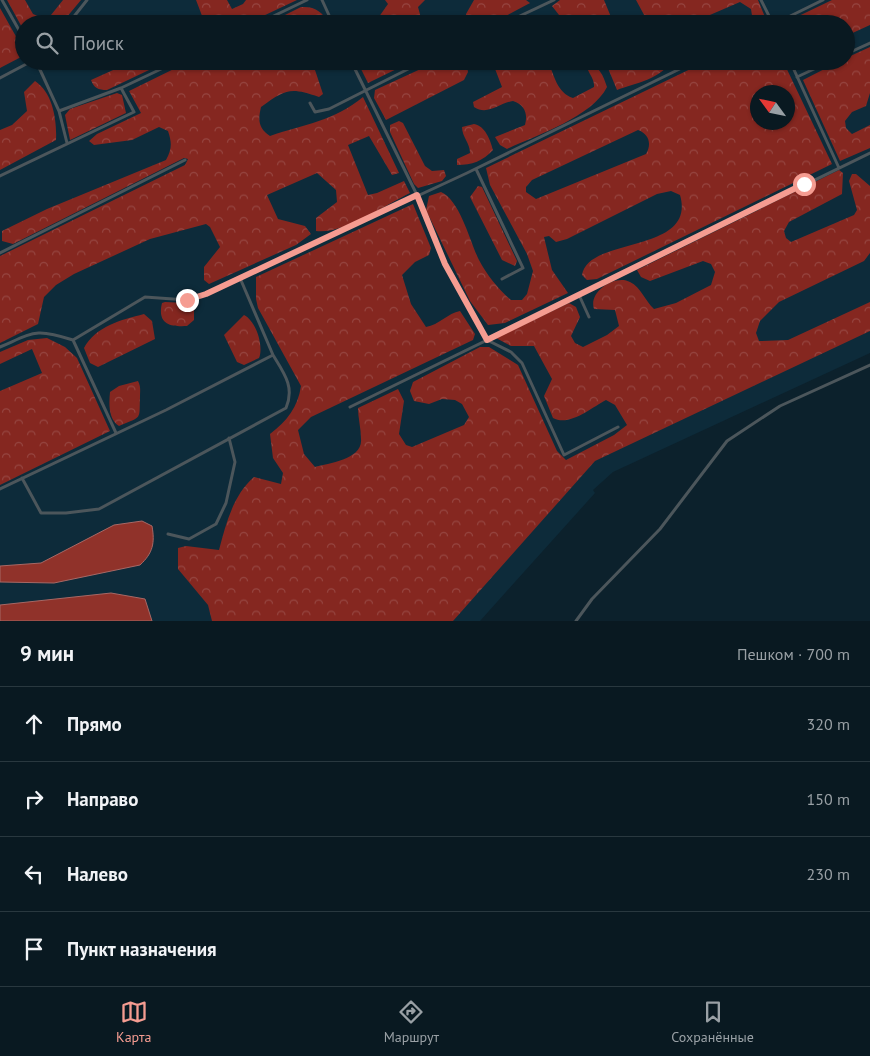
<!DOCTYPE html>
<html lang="ru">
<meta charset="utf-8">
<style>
body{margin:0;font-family:"PT Sans",sans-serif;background:#12222a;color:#f1f3f6}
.compass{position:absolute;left:750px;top:85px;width:45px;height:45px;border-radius:50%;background:#091921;box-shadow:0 1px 4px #0004;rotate:303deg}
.stop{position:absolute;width:15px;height:15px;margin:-11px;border:4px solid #f59c91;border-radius:50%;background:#fff}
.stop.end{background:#f59c91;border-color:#fff;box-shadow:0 1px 5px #0008}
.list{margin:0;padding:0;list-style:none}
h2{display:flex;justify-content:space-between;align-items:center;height:65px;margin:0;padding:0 20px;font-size:21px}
h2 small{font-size:16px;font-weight:400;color:#99a0a5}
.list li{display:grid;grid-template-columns:32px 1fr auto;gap:15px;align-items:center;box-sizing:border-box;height:75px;padding:0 20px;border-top:1px solid #29383f}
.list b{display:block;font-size:19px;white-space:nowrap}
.list em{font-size:16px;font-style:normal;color:#99a0a5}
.icon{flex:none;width:28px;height:28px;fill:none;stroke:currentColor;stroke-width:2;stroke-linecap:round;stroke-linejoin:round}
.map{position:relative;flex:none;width:870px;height:621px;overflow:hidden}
.search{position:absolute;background:#091921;box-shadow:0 1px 4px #0004;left:15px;right:15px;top:15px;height:55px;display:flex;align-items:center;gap:12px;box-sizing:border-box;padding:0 18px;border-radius:28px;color:#99a0a5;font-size:19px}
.sheet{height:365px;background:#091921}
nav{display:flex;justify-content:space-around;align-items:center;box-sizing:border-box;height:70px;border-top:1px solid #29383f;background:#091921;font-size:14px;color:#99a0a5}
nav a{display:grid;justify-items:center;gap:2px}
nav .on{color:#f59c91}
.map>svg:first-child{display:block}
</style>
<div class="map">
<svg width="870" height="621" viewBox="0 0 870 621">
<defs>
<pattern id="forest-crowns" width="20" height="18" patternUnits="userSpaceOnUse" patternTransform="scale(1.25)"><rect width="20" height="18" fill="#852720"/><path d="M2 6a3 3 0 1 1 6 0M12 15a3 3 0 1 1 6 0" fill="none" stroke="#964641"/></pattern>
</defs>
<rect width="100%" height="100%" fill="#0c212c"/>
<!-- built -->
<path fill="#0d2b3a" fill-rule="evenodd" d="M0,0H870V353L613,472L593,490L595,493L480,621H0ZM24,24H846V61H24ZM758,92H788V122H758Z"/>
<!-- forest -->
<path fill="url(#forest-crowns)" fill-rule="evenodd" d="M7,0H25L33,14L47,20L63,0H81L61,24H24V31Z
M196,0H227L232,9L243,4L246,0H297L246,24H203L204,21Z
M385,0H425L418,7L421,18L430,24H340L344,16L363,22L376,21L388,4Z
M474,0H526L530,3L491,24H466V14Z
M560,0H604L611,17L618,18L622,24H566L552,6Z
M636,0H758L767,22L749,24L753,22L751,9L740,2L689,24H649Z
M832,0H870V25L846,36V24H782Z
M301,7C315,6 323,12 329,24L319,22L315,24H267Z
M0,8L23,49L21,57L0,68Z
M870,47V93L866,106L852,112L845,121L846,128L852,134L870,125V148L840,161L803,80L840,61H846V58Z
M133,61H168L107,90C98,90 94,88 91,80Z
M190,61H312L323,94L319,97C290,87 286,89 261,107C258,120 258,128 270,136C305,124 334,121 363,97L399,173L392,175L369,136L348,145L368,195L377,193L404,181L410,193C385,205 342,235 316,231V218L337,202L336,190L317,173L267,195L278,219L305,226L311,234L296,245L209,284L204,280V267L220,247L210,227L206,224L150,239L74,274L56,285L44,297L38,324L0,343V256L185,165L188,159L184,158L13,244L2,241V231L47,209L166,160C172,149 172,143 168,131L159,127L132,140L94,145L89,141L97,134L141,113L129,91Z
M357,61H413L368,83Z
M438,61H466L468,72L464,80L386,120L374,98L375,90Z
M492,61H548C554,75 557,93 573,98L594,87C595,77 585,71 587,62C599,66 603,75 607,87C592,117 537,135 507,149L500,145L495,137L525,125C528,114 525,105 513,101C499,103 488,116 474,107L473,102L502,87Z
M605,61H670C664,78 633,84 617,90Z
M707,61H783L832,164L597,279L587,280L582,275C588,236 697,254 680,195L671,191L657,194L567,239L556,242L549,236L544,237L552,270L568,293L505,323L488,325L470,301L426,210L429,196L441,192C460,200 470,242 479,260C487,275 498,289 511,300H522L527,294L533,271L527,254L490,185L486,168ZM758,92H788V122H758ZM638,130C649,134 652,144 646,154L536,199L526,192V187L532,180Z
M35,81C53,93 57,120 56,140L0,170V130L12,125L27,111L24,92Z
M117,93L122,95L126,113L70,140L65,115L70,109Z
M399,121L403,123L425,166L432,171L444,170L446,176L442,181L418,188L414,184L390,132V125Z
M474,124C485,126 490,139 493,150C483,161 472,165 457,165V159L470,153C470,143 462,137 462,127Z
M839,170L843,173L842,194L789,222L784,231L786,238L791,242L854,215L857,210L849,181L852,174H856L870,186V253L864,261L779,302L760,321L756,333L759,341L788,340L870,302V331L595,461L453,621H212L208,605L178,569V548L186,546L219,550C226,524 233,495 254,477L281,484L283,473L273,458L270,434C287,421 298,407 301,386L258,308L256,299V277L413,204L431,248L429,255L415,262L402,275L411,304L426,327C439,325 448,313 460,311L475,334L473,340L311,417L298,430L304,454L315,467C329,463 363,459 361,439C361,428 358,418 358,408L398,389L404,401L399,434L406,445L412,447L464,425L469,417L462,404L455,400L442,399L429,404L414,401L410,391L413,382L480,347H489L518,365L557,451L566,460L614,435L627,425L615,405L606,400C591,408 569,427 553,418L544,396L552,379L534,346H511L496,338L569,303L576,307L580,317L571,336L575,343L583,347L607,335L619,326L615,310L594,309C588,291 616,274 630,282C641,287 645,301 654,309L676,303L711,285L715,272L711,264L703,261L650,281L641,277L637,270Z
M478,186L482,187L517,261L515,266L502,260L470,197Z
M165,302L187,303L194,307V320L187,326C170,327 157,324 162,303Z
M144,314L152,321L155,339L98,367L90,363L84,348C96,326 121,320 144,314Z
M244,315C256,321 264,346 259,358L244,365L237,362L224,335Z
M47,338L65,347L77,358L110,431L0,485V391L42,373L32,349L0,364V352L28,340Z
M138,381C141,387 140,390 140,397C139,420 143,416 119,426C108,419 109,403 110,392L119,386Z"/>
<!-- water -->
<path fill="#90322a" stroke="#a66865" d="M142,521L152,526C155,543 153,553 140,565L54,583L0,582V566L41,563L114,525Z
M111,593L145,599L152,621H0V605Z"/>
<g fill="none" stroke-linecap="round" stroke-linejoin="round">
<!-- service -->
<path stroke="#4c565b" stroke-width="3" d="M2,0L24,39
M322,0L333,24
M761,0L773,24
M68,24L87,0
M257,24L307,0
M503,24L554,0
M774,24L823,0
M846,54L870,43
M36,61L59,111L67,143
M351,61L417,195L445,264L487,340L511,352L522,363L564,455L618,427
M790,61L839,168
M797,77L831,61
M0,78L32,61
M310,103L315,112L329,109L424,61
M59,111L121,88L178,61
M476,169L523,268L502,279
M0,176L134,112L121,88
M0,253L185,160
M579,295L589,317
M73,340L116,433
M0,347C35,332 35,328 73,340L145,297L187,300L206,294L467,173L696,61
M350,407L870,153
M22,478L41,513H66L99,509L286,408C295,387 284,373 273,355
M0,489L166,410L273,355L240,278
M168,534L189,539L216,524L226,503L235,462L229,438
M576,621L592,599L660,529L727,441L780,406L870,365"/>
</g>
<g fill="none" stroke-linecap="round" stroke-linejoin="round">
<!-- route -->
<path stroke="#f59c91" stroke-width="6" d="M187,300L206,294L417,195L445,264L487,340L804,184"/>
</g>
</svg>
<svg class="compass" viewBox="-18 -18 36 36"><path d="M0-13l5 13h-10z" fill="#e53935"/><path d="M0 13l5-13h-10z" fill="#99a0a5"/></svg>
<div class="stop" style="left:804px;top:184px"></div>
<div class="stop end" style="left:187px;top:300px"></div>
<div class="search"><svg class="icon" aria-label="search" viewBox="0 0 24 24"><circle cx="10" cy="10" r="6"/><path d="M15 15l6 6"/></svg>Поиск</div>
</div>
<section class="sheet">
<h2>9 мин<small>Пешком · 700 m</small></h2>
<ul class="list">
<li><svg class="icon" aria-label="ahead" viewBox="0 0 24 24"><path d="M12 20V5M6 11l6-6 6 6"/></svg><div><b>Прямо</b></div><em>320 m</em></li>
<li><svg class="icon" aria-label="right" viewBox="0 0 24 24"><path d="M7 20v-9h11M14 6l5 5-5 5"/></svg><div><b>Направо</b></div><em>150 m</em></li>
<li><svg class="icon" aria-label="left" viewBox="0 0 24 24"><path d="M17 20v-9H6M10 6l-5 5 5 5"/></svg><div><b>Налево</b></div><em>230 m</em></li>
<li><svg class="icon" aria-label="arrive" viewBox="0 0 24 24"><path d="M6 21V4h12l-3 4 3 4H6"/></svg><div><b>Пункт назначения</b></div></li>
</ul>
</section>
<nav>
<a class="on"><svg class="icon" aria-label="map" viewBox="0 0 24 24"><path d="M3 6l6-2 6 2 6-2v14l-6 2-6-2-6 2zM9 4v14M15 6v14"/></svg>Карта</a>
<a><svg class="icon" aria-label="directions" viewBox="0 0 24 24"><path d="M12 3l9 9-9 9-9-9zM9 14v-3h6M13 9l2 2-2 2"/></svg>Маршрут</a>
<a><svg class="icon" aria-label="saved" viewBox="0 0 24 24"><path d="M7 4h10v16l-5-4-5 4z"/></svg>Сохранённые</a>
</nav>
